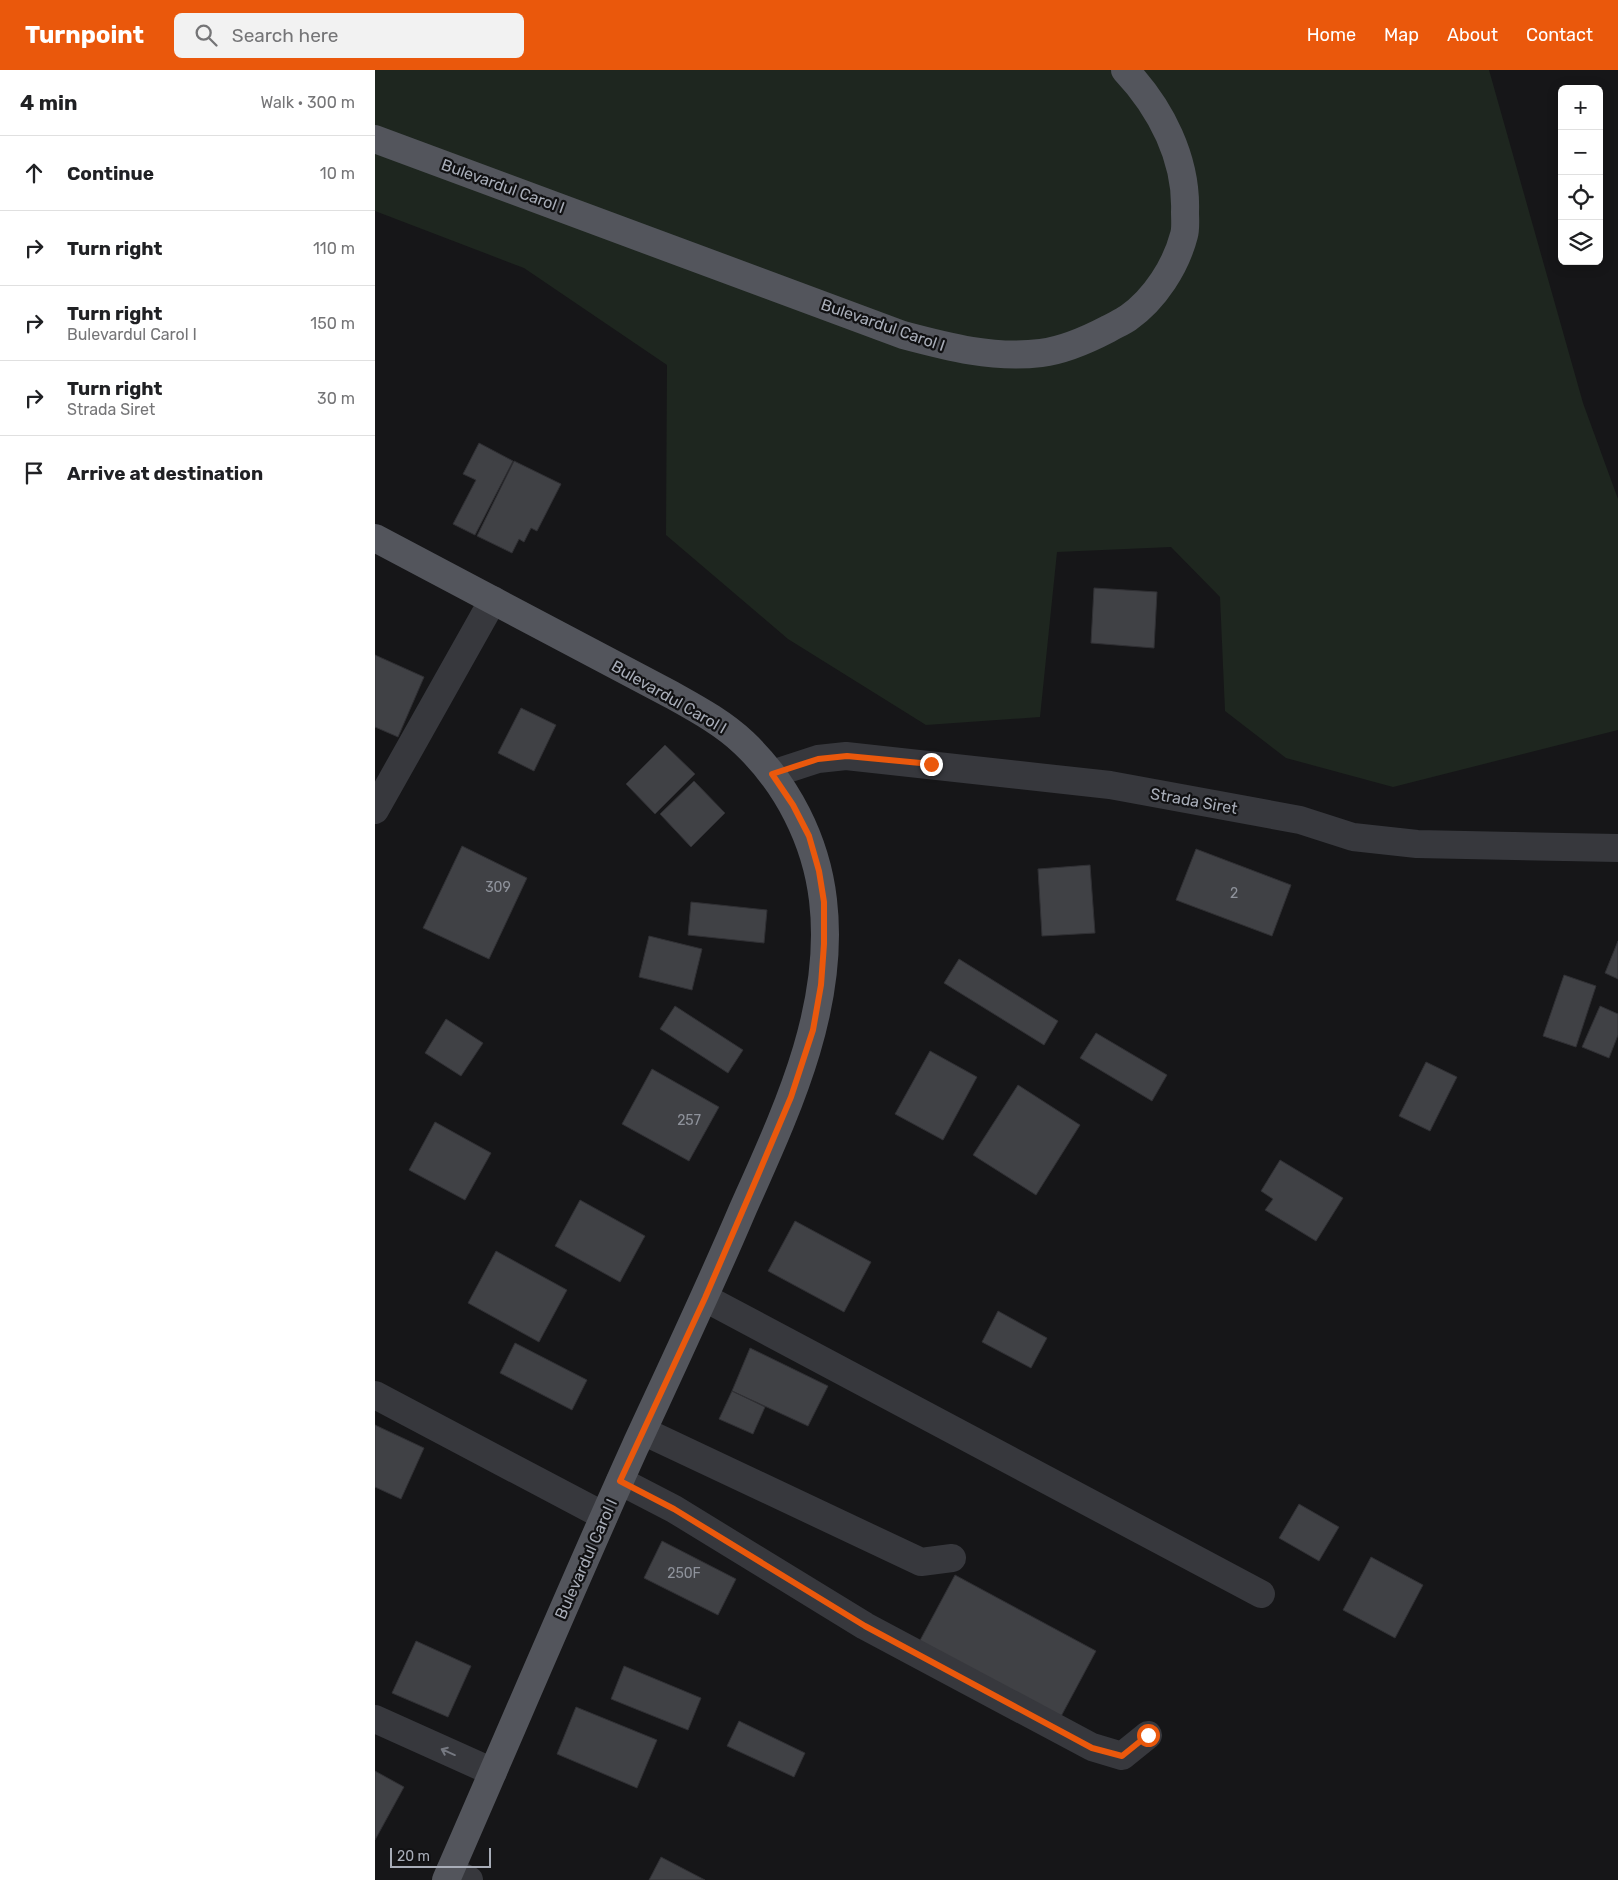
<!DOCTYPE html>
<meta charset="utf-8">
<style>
body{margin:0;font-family:Rubik,sans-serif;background:#f2f2f2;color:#202124}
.controls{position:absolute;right:15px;top:15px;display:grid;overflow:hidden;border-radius:8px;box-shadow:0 2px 12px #0003}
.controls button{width:45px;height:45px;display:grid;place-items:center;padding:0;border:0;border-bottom:1px solid #e0e0e0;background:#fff;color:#202124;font:25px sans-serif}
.scale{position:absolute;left:15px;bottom:12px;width:101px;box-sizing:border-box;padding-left:5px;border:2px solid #a8adb8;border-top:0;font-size:14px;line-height:18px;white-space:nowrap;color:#a8adb8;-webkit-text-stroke:4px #111113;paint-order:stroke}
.stop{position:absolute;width:15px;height:15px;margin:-11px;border:4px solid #ea580c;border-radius:50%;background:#fff}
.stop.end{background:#ea580c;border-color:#fff;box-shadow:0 1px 5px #0008}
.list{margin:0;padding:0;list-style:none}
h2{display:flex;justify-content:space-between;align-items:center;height:65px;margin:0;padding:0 20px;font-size:21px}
h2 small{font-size:16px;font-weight:400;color:#757577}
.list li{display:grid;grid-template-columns:32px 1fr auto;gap:15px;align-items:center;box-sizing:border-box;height:75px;padding:0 20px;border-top:1px solid #e0e0e0}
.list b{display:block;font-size:19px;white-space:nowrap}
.list p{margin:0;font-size:16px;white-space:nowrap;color:#757577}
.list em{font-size:16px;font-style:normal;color:#757577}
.icon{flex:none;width:28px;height:28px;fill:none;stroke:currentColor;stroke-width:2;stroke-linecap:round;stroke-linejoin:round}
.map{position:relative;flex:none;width:1243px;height:1810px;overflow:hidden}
header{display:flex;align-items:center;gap:30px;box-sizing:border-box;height:70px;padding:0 25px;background:#ea580c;color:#fff}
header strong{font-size:24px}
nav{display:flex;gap:28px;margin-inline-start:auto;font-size:18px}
.search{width:350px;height:45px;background:#f2f2f2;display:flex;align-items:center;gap:12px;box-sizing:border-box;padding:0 18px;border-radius:8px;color:#757577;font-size:19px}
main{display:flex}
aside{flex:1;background:#fff}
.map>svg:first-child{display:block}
</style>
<header>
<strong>Turnpoint</strong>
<div class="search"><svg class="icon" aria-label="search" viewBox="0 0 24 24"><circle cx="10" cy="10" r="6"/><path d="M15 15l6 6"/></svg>Search here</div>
<nav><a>Home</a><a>Map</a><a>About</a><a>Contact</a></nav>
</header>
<main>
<aside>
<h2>4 min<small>Walk · 300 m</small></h2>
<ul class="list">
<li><svg class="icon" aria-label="ahead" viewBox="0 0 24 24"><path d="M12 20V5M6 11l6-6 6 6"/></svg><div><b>Continue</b></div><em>10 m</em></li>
<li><svg class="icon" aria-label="right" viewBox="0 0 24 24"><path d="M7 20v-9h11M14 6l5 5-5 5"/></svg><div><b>Turn right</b></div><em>110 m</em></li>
<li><svg class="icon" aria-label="right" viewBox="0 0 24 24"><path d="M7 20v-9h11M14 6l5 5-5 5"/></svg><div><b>Turn right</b><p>Bulevardul Carol I</p></div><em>150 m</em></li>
<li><svg class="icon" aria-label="right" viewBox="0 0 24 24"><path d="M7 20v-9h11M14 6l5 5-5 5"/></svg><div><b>Turn right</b><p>Strada Siret</p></div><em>30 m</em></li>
<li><svg class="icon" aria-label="arrive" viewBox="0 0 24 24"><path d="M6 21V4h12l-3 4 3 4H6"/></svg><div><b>Arrive at destination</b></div></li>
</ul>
</aside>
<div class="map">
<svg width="1243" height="1810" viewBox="0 0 1243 1810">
<rect width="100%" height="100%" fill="#161618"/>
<!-- green -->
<path fill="#1e261f" d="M0,0H1114L1208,333L1243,429V660L1018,717L911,688L850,641L845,527L796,477L682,482L665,647L551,655L413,569L291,465L292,295L149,198L0,141Z"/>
<!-- building -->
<path fill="#404145" stroke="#303034" d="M104,373L138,391L100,465L78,454L101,410L88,404Z
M139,391L186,414L162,461L156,458L149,472L144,469L137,483L102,466Z
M719,518L782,522L779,578L716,573Z
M0,585L49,607L23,667L0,657Z
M146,638L181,655L159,701L123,683Z
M290,675L320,704L280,744L251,714Z
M319,711L350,743L316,777L285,744Z
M87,776L152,808L114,889L48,858Z
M821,779L916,815L897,866L801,830Z
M715,795L720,863L667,866L663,799Z
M316,832L392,840L389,873L313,865Z
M274,866L327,879L317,920L264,907Z
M1243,871V909L1230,903Z
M584,889L683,951L669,975L569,913Z
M1189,905L1221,916L1201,977L1168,966Z
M300,936L368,980L353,1003L285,959Z
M1225,936L1243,944V965L1234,988L1207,977Z
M71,949L108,973L86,1006L50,983Z
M721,963L792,1005L777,1031L705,988Z
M555,981L602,1007L568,1070L520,1044Z
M1051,992L1082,1007L1055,1061L1024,1046Z
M277,999L344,1037L314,1091L247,1054Z
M643,1015L705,1055L661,1125L598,1085Z
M60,1052L116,1083L90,1130L34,1100Z
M905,1090L968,1128L941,1171L890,1140L898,1129L886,1121Z
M205,1130L270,1166L245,1212L180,1176Z
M420,1151L496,1192L469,1242L393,1201Z
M121,1181L192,1220L164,1272L93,1233Z
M623,1241L672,1268L656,1298L607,1272Z
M140,1273L212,1310L197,1340L125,1303Z
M375,1278L453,1316L433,1356L357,1321Z
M357,1321L390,1337L378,1364L344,1349Z
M0,1355L49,1378L26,1429L0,1417Z
M924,1434L964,1457L944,1491L904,1468Z
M287,1471L361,1509L343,1545L269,1508Z
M996,1487L1048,1515L1020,1568L968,1540Z
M580,1505L721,1581L683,1652L542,1576Z
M41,1571L96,1596L73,1647L17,1623Z
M249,1596L326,1628L313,1660L236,1629Z
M201,1637L282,1670L262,1718L182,1684Z
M364,1651L430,1683L419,1707L352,1676Z
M0,1701L29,1717L0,1770Z
M286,1787L330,1810H274Z"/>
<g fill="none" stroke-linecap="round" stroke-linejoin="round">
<!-- minor -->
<path stroke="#37383d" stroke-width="28" d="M397,704L443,689L471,686L735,715L925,750L978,767L1042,774L1243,778
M0,740L118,530
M330,1228L886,1524
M0,1325L229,1446
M268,1361L546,1492L577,1488
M245,1411L299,1439L490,1556L717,1677L747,1686L773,1665
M0,1649L118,1702
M75,1801L94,1810"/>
<!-- major -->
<path stroke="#53555c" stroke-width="28" d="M0,69L528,265C573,277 619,289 666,283C690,280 712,270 733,259C740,255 747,252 753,248C780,229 801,196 809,165C811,158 810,149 810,142C812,89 786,38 750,0
M0,468L297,625C322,639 348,653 369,673C412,714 441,770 448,830C461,939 410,1044 367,1141C333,1221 296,1299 260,1377C195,1521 134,1666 71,1810"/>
</g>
<!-- one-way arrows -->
<defs><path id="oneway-shaft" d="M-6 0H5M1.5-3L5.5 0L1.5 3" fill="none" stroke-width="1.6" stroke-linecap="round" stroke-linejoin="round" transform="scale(1.25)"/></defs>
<use stroke="#757881" href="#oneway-shaft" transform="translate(73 1682) rotate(-156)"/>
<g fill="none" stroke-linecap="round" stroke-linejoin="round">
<!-- route -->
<path stroke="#ea580c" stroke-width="6" d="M556,694L472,686L443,689L397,704L418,735L434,766L444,801L449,832V874L446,915L438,960L416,1027L383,1105L330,1228L245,1411L299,1439L490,1556L717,1678L747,1686L773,1665"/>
</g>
<g text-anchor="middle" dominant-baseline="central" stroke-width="4.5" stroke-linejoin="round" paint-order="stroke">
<!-- number labels -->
<g font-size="14" fill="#8e929b">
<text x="123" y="817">309</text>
<text x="859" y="823">2</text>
<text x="314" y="1050">257</text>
<text x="309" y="1503">250F</text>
</g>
<!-- street labels -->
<g font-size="16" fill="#a8adb8" stroke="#111113">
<text transform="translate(128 116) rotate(20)">Bulevardul Carol I</text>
<text transform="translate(508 255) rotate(19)">Bulevardul Carol I</text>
<text transform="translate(294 627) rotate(30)">Bulevardul Carol I</text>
<text transform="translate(819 731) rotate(10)">Strada Siret</text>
<text transform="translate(211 1489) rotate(-66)">Bulevardul Carol I</text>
</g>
</g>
</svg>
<div class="controls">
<button>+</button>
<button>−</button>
<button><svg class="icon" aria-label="locate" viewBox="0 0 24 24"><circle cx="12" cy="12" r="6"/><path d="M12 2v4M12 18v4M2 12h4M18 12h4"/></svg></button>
<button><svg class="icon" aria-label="layers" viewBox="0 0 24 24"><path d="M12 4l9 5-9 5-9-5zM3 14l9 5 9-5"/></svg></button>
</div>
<div class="scale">20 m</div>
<div class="stop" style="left:773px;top:1665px"></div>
<div class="stop end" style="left:556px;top:694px"></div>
</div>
</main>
